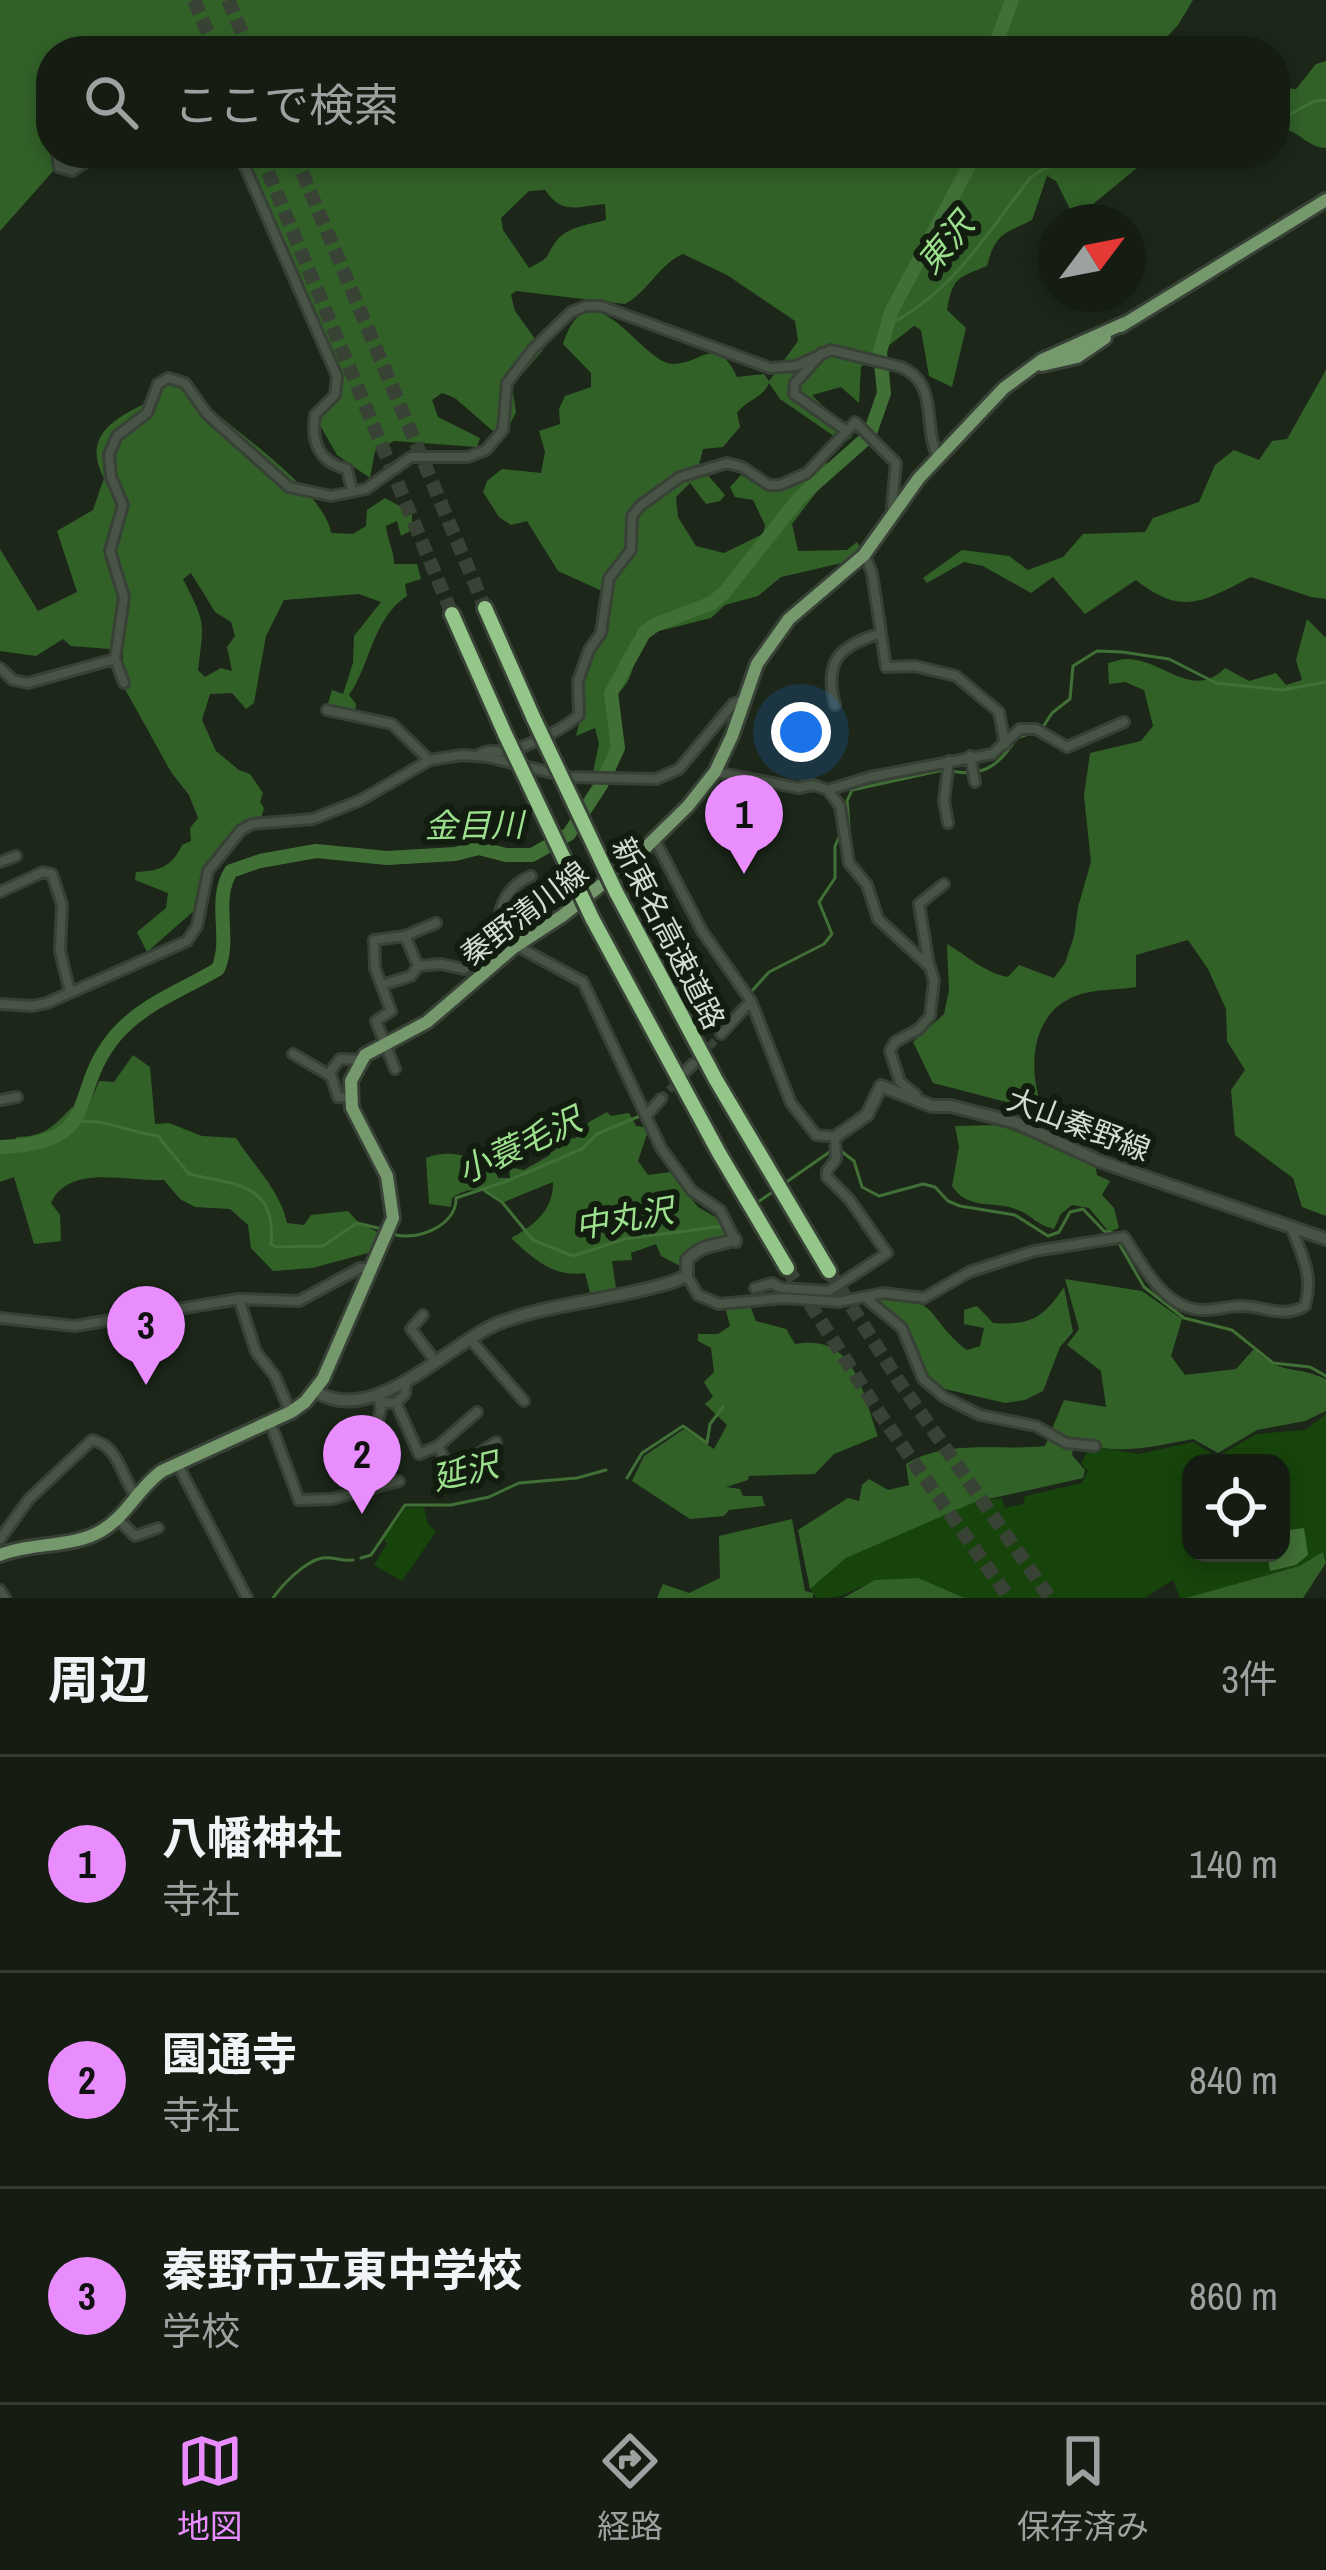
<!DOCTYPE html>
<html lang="ja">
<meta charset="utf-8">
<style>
body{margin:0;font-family:"Archivo Narrow","Noto Sans JP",sans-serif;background:#222a21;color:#f1f3f6}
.controls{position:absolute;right:36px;bottom:36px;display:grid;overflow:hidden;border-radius:24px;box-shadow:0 6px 18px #0003}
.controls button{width:108px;height:108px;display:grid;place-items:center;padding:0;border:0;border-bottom:3px solid #343b33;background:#151d13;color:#f1f3f6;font:60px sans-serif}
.compass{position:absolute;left:1038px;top:204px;width:108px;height:108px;border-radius:50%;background:#151d13;box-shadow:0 6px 18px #0003;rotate:58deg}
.you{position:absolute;left:801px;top:732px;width:42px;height:42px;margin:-30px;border:9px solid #fff;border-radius:50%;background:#1a73e8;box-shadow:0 0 0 18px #1a73e833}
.badge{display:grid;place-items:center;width:78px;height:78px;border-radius:50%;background:#e98dfe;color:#111;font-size:39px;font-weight:700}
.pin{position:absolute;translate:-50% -99px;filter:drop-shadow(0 3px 6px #0008)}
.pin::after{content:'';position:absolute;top:63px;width:42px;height:36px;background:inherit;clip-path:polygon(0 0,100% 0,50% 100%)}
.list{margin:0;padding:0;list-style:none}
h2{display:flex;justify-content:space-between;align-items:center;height:156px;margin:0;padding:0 48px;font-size:51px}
h2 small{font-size:39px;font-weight:400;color:#9da2a0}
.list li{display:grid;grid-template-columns:78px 1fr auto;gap:36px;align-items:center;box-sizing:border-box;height:216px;padding:0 48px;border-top:3px solid #343b33}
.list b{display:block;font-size:45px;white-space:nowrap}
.list p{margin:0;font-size:39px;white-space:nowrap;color:#9da2a0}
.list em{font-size:39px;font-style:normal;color:#9da2a0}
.icon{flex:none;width:66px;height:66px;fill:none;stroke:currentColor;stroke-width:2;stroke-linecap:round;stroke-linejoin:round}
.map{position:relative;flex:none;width:1326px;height:1598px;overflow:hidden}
.search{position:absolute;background:#151d13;box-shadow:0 6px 18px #0003;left:36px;right:36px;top:36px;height:132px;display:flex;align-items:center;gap:30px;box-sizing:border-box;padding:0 42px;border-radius:48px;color:#9da2a0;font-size:45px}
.sheet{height:804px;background:#151d13}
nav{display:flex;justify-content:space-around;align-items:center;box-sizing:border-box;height:168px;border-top:3px solid #343b33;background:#151d13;font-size:33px;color:#9da2a0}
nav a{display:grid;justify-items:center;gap:6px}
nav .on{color:#e98dfe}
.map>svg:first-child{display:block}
</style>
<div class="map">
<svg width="1326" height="1598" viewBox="0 0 1326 1598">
<rect width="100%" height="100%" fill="#1c2719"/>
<!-- green -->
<path fill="#17440b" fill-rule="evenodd" d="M1326,1414V1560L1323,1552L1299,1566L1186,1598H1180L1173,1580L1144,1598H965C943,1586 894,1573 871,1583C844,1593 847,1598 816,1598L810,1589L846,1558L975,1502L1002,1498L1005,1508L1023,1504L1025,1496L1082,1483L1088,1471L1081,1463L1091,1446L1139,1454L1193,1442L1217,1457L1256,1434L1305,1430ZM1191,1463H1281V1553H1191Z
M424,1507L428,1524L436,1532L402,1581L374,1565L387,1543L383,1539L406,1508Z"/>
<!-- forest -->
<path fill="#326128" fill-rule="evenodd" d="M0,0H1193L1178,25L1154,51H51V153H107L75,175L55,169L0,231Z
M1326,61V148C1309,148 1300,132 1284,129L1275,134V87L1296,89L1316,64Z
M236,153H1155L1092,205L1071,211L1056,181L1047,176L1032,220C1004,234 996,232 987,266C958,278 953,276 947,310L966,328L952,387L929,376L921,330L914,326L861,367L859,403L841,387L812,395L852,437L844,443L780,399L769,383C763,398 746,400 737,413L740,427L723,447L703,449L699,465L725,495L720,501L706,504L690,483L676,497L678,517L696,546L724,553L763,534L765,525L753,500L735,497L730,487L741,475L765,490L792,486L824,462L827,463L825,481L792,524L798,551L847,550L857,542L861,549L846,562L781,577L758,596L725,605L711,618L655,632L640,630L634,635C637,657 634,683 614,696L620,734L604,775L593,772L599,744L595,728L576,736L585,701L582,679L611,595L558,571L527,521L511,525L499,517L483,492L487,481L502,469L541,473L545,452L539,431L560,424L559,409L565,396L591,387V373L563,344C591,259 641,365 674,364C704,363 716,333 737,377L764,374L769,381L798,341L795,321L727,275L683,254C659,264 649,291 625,304L516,291L511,295L515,311L543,350L512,386L516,412L509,426L494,432L455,398L442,393L432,400L438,417L480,438L477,447L394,441L375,451L370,478L337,455L313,413L330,396L334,379ZM545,190C563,216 578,206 605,204L606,220C591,224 568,227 558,239C543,257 555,255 529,268L503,230L501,218L529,191Z
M1326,370V599L1311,597L1251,577C1204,601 1182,617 1136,580L1085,614L1053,577L1031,593L983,566L964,562L927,583L923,578L962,550L1009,556L1028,570L1063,557L1083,534L1145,532L1153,518L1199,502L1215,465L1234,450L1259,460L1272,441L1287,439Z
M177,373C195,379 202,400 215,412C246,439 325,494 331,533L353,534L366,526L367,510L385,498L412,513V530L401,536L397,521L386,526C387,540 394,549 394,564H417L421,579L405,584L407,596C372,619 371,664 349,695L356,704L355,712L327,707L332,690L343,694L353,663L354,636L381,602L359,594L284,600L266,636L254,703L246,709L232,693L210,694L202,720L216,751L239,770L250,774L263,793L260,802L264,808L260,822L246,823L209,879L203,903L147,952L137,932L166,908L168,893L135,880L136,872C159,871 172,867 182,845L191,841L190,828L198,818L189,795L171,772L115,671L123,664V650L71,646L63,639L36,656L0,651V549L38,611L77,592L57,531L93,510L104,478C83,438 110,421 144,404C151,384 155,375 177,373ZM191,573L215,612L231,622L235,636L227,647L232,671L221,668L205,677L198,670C204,621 206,624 183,579Z
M1307,619L1326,638V1216L1302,1207L1293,1178L1235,1135L1231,1090L1245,1070L1227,1041L1226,1009L1208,969L1188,940L1136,955V987C1118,990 1095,989 1078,995C1032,1011 1028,1064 1040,1102L1030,1108L933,1083L913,1042L944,1014L949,990L947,944C968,956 983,972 1008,977L1019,965L1054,978L1065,963L1074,936L1078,907L1091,862L1084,796L1090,753L1141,741L1153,726L1144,690L1125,682L1109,684L1108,663C1114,662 1120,659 1127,659C1162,659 1193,701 1225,668L1249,681L1276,673L1286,685L1302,680L1296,660Z
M133,1055L150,1067L155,1124L169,1123L202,1136L236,1138C254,1166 280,1190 287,1223L304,1225L311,1215L348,1211L357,1221L381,1234L372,1252L312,1268L273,1271L251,1248L248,1225L230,1209L195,1207L180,1199L164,1180C129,1182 69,1163 51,1203L60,1215L61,1241L34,1244L14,1177L0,1182V1149L7,1148L17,1137C44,1137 54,1126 72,1107L85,1115L99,1081L114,1082Z
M607,1112L611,1116L629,1113L636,1126L649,1128L638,1161L648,1175L670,1172L698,1207L717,1218L732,1238L713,1242L684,1268L661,1256L656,1244L631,1253L632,1260L612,1261L616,1288L590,1293L585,1273C554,1278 533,1259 511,1238C534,1226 554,1209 553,1182L504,1202C488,1189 470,1185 452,1198L451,1207L429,1204L426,1158C451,1148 472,1157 495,1169L498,1178H510L509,1167L524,1170L550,1155L554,1141L576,1138L589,1122Z
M1000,1125L1095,1164L1097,1175L1110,1181L1102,1195L1114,1208L1119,1228L1109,1232L1089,1208L1072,1205L1061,1214L1054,1229C1035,1224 1033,1216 1018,1210C995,1200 968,1211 952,1186L959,1147L955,1126Z
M1065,1279L1142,1291L1182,1319L1171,1356L1185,1375L1236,1369L1254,1349C1282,1377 1294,1364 1326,1379V1411L1305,1421L1257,1430L1218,1453L1193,1439C1154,1446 1114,1458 1075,1439L1072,1455L1085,1470L1083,1478L975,1502L846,1558L810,1589L798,1530L848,1498L859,1501L862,1485L869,1479L888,1490L909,1485L906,1464C947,1439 998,1451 1045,1446L1064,1400L1106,1407L1101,1371L1067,1345L1079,1329Z
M1064,1287L1073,1332L1060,1347L1043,1391L1025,1400L1005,1403L945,1389L928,1377L917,1346L905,1326L873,1301C941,1292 925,1319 967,1350L980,1346L984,1328L964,1324V1310L977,1306L993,1323C1031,1326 1044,1317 1064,1287Z
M749,1303L756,1321L786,1329L795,1344C855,1333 862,1391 878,1436L834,1454L815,1474L749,1476L748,1480L726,1487L740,1489L743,1496H762L765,1506L729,1510L724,1516L690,1519L632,1481L644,1456L684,1429L714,1449L727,1425L705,1404L713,1397L704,1382L714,1372L711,1348L698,1341V1334H718L730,1326L725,1307Z
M792,1519L805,1591L813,1593V1598H657L663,1584L689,1593L720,1578L719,1536Z
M1323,1552L1326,1563L1303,1598H1186L1299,1566Z
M918,1578L965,1598H843L875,1580Z"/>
<!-- water -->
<path fill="#417036" d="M1304,1528L1308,1555L1296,1565L1270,1571L1267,1553H1281V1531Z"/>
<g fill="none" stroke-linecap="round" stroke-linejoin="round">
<!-- stream -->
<path stroke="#417036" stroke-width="3" d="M1275,123L1314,101L1326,100
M887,325C951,296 988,231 1031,177L1044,169L1097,153
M952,771C983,778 1001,764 1016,738L1041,730L1052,713L1070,699L1073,666L1097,651L1122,652L1169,659L1216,683L1282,690L1326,682
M849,826L847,801L852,790L943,770
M751,992L769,972L824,944L832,934L819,902L835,878V846L840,835
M719,1029L739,1006
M75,1122C105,1118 128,1132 158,1136L189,1174C235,1185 277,1183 271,1244L276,1247L323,1246L357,1223L382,1229
M841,1151L854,1161L862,1187L879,1196L923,1184L935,1187L948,1201L960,1206L1015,1215L1048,1236L1059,1232L1070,1212L1083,1209L1104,1231L1113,1233L1144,1287L1184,1318L1232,1330L1273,1363L1310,1367L1326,1376
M785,1183L831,1151
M485,1191L502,1202L533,1240L573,1256L625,1239L724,1226
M758,1202L771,1193
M390,1233C413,1243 457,1227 456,1198L507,1181L582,1149L597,1134L640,1116
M627,1478L642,1453L683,1426L707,1443L710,1424L723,1407
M361,1558L371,1555L405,1505H451L489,1497L519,1483L577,1478L606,1470
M273,1598C283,1584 304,1562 322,1558C333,1556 342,1562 353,1560"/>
<!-- river -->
<path stroke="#417036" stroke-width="14" d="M993,51L1012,0
M0,1147C106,1143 66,1094 116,1035C144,1003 183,990 218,969C232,937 212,902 231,871L260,861L316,851L387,858L455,854L479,848L506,855H532L569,834L601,785L618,748L611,693L644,633L655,625L712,603L724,593L800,497L869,436L884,393L880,352L891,312L976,153"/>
<!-- street-tunnel -->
<path stroke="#384235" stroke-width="8" stroke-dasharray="8 4" stroke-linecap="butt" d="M693,1064L721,1034
M661,1099L681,1077"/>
<!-- highway-tunnel -->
<path stroke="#384235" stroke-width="14" stroke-dasharray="14 7" stroke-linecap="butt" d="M194,0L216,51
M228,0L250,51
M260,153L452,614
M294,153L485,608
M787,1268L882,1417L1009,1598
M829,1271L902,1386L1050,1598"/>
<defs>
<path id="street" d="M57,153L59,167L72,171L100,153
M239,153L337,376L335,395L315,415C311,443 319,462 347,469L352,491
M822,353L795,383L794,394L845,430
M865,556L872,573L886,667L915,666L956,676L999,712L1005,744
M0,668L13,680L28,683L115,659
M124,683L115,659L124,597L110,551L123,505L111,477L109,454L117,436L147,413L158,384L168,378L185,383L207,414L289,487L331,496L366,489L411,457H468L486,450L503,430L507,383L533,349L571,312L586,306H601L770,368L796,366L831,350L901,367C940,384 922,426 938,457
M835,705C824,662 838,646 879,634
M327,710L392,724L429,760
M480,754C492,748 496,753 508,751C529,746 564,729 579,715L578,681L589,650L601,633L609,578L631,550L632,516L640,506L680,477L727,463L742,467L769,485H780L807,473L855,422L896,463L892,507L897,511
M970,756L975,782
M716,772L798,788L814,785L828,790L840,806L849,863L867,885L878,919L930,967L934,981L930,1016L919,1029L895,1042L890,1051L900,1082L916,1095
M828,790L870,777L992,754L1020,729H1036L1067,747L1124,722
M948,823L944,801L949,761
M655,840L702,931L751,1001L791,1103L816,1135L835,1137L836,1159L827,1171V1177L849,1199L887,1253L829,1291L781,1288L772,1283L755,1288
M0,862L16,856
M0,892L43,872L52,874L62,905L60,951L70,992
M405,936L436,923
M517,946L583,982L661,1148L692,1191L720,1210L736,1242
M513,948C487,923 502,888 531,876
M929,965L919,904L944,884
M382,985L411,976L418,966L441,964L464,969L503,938
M0,1004L32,1006L47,1003L187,941L197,926L208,871L241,830L252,824L313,819L361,800L430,760L462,755L488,757L568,777L656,779L679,769L733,704L743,700
M721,1034L751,1001
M293,1054L329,1075
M395,1069L376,1021L391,1011L375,968L374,940L405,936L418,966
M686,1071L693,1064
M350,1098L338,1097L330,1072L340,1059L361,1060
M0,1100L17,1097
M646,1116L661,1099
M687,1276L698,1295L719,1304L785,1298L839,1302L883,1293L924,1298L969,1272L1034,1251L1124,1237C1143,1265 1164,1310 1204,1310C1216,1310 1229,1306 1241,1306C1266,1306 1281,1319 1305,1306C1314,1275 1302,1255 1291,1227
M866,1298L902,1328L923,1379L944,1397L980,1415L1036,1426L1066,1443L1095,1446
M239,1299L256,1352L275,1376L290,1411
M423,1315L411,1329L436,1362
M0,1318L75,1326L239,1299L299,1301L360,1268L371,1269
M470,1339L524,1401
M377,1395L381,1408L375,1434L380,1456
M380,1402L396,1403L405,1394L406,1382
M396,1403L419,1454L438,1446L477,1412
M270,1422L299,1500L332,1499L399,1481
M438,1446L447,1464L460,1466L496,1442
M177,1463L247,1598
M118,1519L135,1536L158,1528
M0,1539L29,1499L92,1440C119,1446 120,1474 135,1495
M0,1590L5,1598"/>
<path id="secondary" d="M835,1137L867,1115L881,1086L932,1106H951L1017,1123L1099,1161L1326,1239
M315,1391C374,1429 448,1343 499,1323C554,1302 616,1300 672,1282L687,1276V1260C706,1241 715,1248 735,1239"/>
<path id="primary" d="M1121,326L1326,200
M1042,365L1077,357L1105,338
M0,1555C32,1542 72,1548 101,1531C126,1517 138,1488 162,1471L291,1412L305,1402L323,1379L393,1218L387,1176L352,1108L351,1081L365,1055L427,1022L513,948L562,916L634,859L688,806L715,772L732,736L757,664L789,619L864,555L919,478L1004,388L1042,360L1125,323"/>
<path id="highway" d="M485,608L534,719
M452,614L505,734
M616,892L716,1080L829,1271
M592,918L719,1153L787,1268"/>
</defs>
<!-- street casing -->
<use href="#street" stroke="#374136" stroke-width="14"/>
<!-- secondary casing -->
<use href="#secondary" stroke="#374136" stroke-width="16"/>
<!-- primary casing -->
<use href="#primary" stroke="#374136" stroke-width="18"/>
<!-- highway casing -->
<use href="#highway" stroke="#374136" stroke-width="20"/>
<!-- street -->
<use href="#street" stroke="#485445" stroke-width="8"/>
<!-- secondary -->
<use href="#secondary" stroke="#485445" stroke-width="10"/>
<!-- primary -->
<use href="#primary" stroke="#75986d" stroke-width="12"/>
<!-- highway -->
<use href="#highway" stroke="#93c688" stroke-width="14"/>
<defs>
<path id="highway-bridge" d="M534,719L616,892
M505,734L592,918"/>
</defs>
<!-- highway-bridge casing -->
<use href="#highway-bridge" stroke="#374136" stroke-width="20" stroke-linecap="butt"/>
<!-- highway-bridge -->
<use href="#highway-bridge" stroke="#93c688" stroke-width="14"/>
</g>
<g text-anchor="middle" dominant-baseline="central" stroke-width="12" stroke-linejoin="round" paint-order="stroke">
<!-- street labels -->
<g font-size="30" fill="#d4dbd2" stroke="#121d10">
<text transform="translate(524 913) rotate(-37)">秦野清川線</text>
<text transform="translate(669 933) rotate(63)">新東名高速道路</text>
<text transform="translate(1079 1124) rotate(21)">大山秦野線</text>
</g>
<!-- water labels -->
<g font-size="33" font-style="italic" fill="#9ce08d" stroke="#121d10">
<text transform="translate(945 243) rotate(-50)">東沢</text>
<text transform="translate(474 825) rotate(-1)">金目川</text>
<text transform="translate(519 1145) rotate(-25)">小蓑毛沢</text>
<text transform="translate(624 1218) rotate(-10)">中丸沢</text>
<text transform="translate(465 1471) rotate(-13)">延沢</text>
</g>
</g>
</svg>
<div class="controls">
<button><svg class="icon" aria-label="locate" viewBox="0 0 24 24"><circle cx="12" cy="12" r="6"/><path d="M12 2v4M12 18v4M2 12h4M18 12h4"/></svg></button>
</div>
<svg class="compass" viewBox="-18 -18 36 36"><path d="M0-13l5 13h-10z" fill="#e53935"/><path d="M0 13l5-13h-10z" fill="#9da2a0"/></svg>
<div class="you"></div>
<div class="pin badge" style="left:744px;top:874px">1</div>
<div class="pin badge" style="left:362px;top:1514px">2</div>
<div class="pin badge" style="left:146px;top:1385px">3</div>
<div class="search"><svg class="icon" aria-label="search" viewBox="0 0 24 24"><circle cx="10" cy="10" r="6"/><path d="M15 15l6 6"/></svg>ここで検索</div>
</div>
<section class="sheet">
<h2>周辺<small>3件</small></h2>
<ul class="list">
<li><span class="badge">1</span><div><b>八幡神社</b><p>寺社</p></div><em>140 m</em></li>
<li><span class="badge">2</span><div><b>園通寺</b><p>寺社</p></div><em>840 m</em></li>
<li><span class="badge">3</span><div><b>秦野市立東中学校</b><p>学校</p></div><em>860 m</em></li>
</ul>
</section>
<nav>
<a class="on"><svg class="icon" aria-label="map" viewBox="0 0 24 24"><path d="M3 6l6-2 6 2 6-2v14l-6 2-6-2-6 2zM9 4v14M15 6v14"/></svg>地図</a>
<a><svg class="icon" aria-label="directions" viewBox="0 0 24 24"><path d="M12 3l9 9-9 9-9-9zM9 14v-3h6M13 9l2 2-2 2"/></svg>経路</a>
<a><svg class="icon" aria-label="saved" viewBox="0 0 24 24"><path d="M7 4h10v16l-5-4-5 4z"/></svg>保存済み</a>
</nav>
